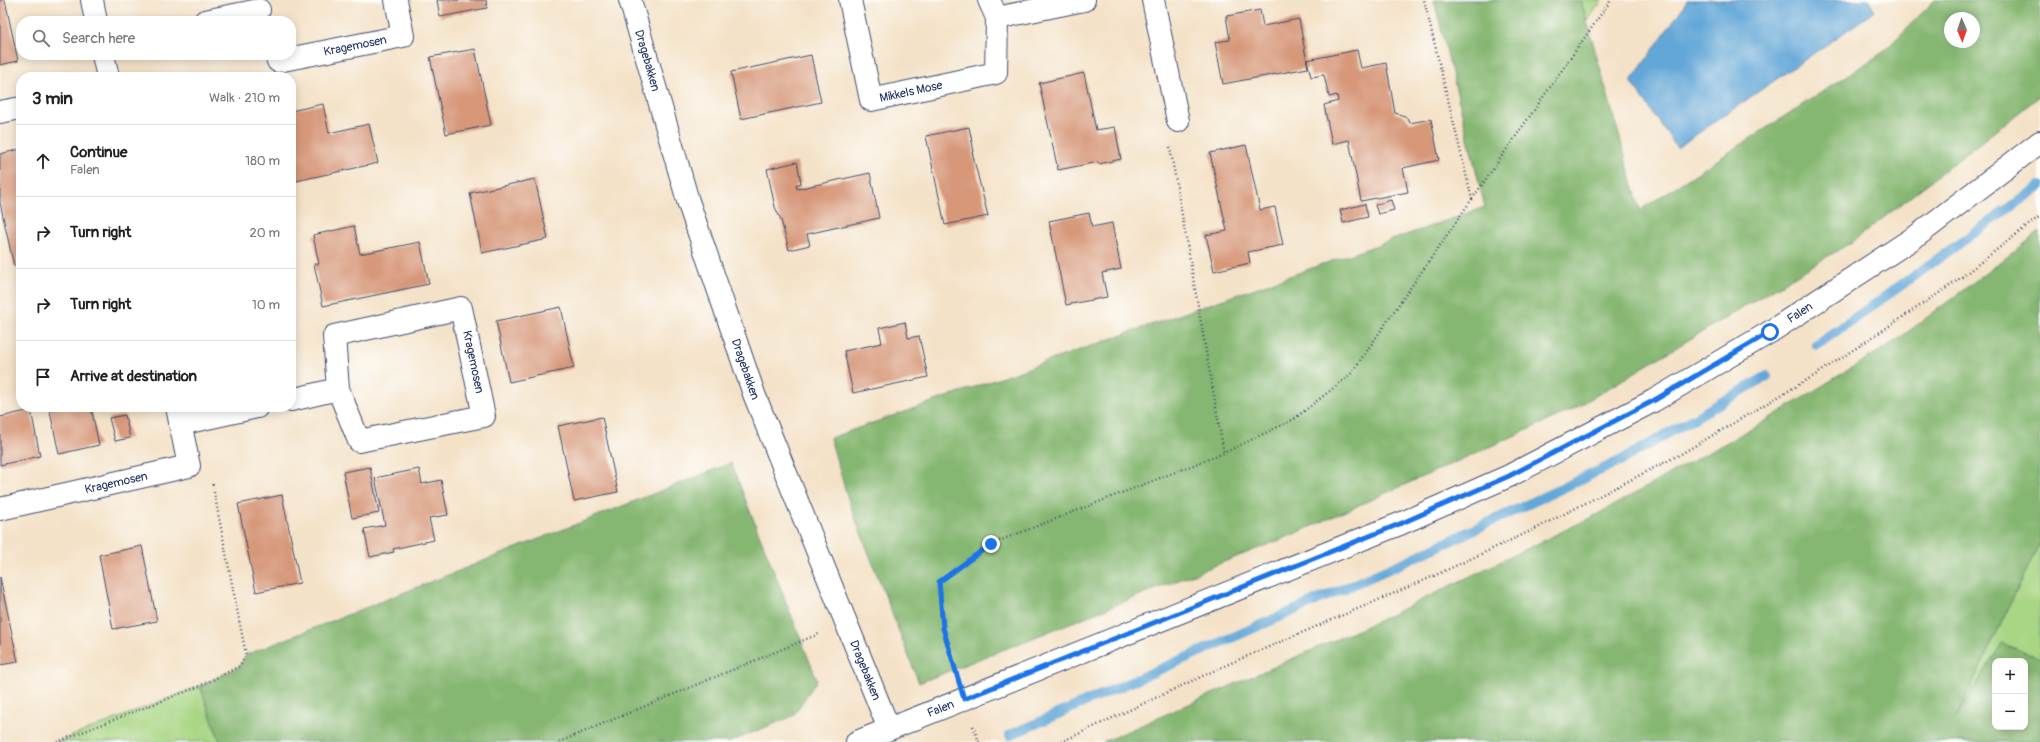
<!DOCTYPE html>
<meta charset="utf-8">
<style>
body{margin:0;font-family:Pangolin,sans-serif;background:#f6f6f6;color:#222}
.controls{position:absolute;right:12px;bottom:12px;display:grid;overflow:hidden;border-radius:8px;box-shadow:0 2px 10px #0003}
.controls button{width:36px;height:36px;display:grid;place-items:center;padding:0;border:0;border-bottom:1px solid #e0e0e0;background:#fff;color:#222;font:20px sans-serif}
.compass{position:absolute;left:1944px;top:12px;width:36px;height:36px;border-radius:50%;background:#fff;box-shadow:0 2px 10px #0003;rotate:178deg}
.stop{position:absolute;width:12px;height:12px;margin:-9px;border:3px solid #1a73e8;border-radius:50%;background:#fff}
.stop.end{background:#1a73e8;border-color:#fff;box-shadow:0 1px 4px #0008}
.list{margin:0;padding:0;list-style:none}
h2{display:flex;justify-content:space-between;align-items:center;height:52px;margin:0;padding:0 16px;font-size:17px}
h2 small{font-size:13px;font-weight:400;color:#767676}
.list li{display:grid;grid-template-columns:26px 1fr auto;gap:12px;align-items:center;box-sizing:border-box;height:72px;padding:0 16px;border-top:1px solid #e0e0e0}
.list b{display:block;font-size:15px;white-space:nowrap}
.list p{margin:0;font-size:13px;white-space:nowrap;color:#767676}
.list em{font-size:13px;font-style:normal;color:#767676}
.icon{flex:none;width:22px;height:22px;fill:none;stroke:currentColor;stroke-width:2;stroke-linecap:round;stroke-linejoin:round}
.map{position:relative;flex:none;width:2040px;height:742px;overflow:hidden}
.search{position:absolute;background:#fff;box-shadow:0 2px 10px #0003;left:16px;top:16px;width:280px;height:44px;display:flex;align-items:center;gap:10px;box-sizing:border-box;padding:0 14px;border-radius:16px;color:#767676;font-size:15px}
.panel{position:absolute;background:#fff;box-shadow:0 2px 10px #0003;left:16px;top:72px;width:280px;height:340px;border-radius:16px}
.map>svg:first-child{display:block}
</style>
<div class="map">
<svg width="2040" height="742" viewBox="0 0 2040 742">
<rect width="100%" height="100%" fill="#fdfcf7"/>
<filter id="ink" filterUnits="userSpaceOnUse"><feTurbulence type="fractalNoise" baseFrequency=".025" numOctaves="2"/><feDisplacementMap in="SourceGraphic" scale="8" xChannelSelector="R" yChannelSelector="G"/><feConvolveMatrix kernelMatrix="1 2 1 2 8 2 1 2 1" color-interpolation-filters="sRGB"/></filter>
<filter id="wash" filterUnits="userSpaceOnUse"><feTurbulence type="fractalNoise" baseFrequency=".012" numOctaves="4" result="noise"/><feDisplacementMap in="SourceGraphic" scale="16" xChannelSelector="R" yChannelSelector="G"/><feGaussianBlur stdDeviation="0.9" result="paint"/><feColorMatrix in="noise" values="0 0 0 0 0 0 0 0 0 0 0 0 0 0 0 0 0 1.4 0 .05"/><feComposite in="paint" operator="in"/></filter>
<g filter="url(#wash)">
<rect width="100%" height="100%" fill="#f4e2c8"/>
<!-- green -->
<path fill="#a8d684" stroke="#628271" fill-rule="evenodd" d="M1581,0H1602L1587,22Z
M2040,542V742H1913L1954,722ZM1995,661H2025V727H1995Z
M200,686L220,742H57Z"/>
<!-- forest -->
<path fill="#86b772" stroke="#507368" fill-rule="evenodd" d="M1434,0H1581L1640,210L1882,53L1935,0H2040V96L1855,240L1572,410L1292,535L919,683L849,502L830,438L1485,207ZM1950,18H1974V42H1950Z
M2040,232V542L1956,717L2002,643L2040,659V742H1103L1380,620L1596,515L1765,421L1897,340ZM1995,661H2025V727H1995Z
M731,463L817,680L793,716L730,742H220L200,686L240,666L246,655Z"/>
<!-- water -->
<path fill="#63a7d8" stroke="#3f6b9b" d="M1688,0H1869L1875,11L1677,148L1631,81Z"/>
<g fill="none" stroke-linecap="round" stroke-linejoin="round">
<!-- stream -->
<path stroke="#63a7d8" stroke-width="10" d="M1817,345L2040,186
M1010,735L1409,560L1620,461L1767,376"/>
</g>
<g id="blocks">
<!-- building -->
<path fill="#d7987a" d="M0,0H5L18,61L0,65Z
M437,0H486L487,8L440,17Z
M1260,10L1263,26L1299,19L1308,68L1223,84L1215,42L1230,40L1226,16Z
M475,49L491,125L446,134L430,57Z
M1357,50L1361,68L1386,63L1395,113L1405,116L1410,123L1431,119L1439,160L1403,168L1408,192L1361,201L1349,140L1332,144L1324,105L1338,101L1337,95L1329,97L1324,75L1311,77L1307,60Z
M811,55L821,102L741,119L731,72Z
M1084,73L1096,130L1115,127L1121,159L1099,164L1098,162L1058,170L1039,83Z
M323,104L329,133L369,124L378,163L296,181L291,159V111Z
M969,127L974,152H972L988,216L945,225L926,136Z
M1246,145L1260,210L1275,207L1283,245L1248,252L1250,263L1214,271L1206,235L1227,231L1210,153Z
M21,149V265L14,266L0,203V154Z
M797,162L801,183L796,185L797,189L870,173L879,218L807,234L810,245L789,250L781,220L775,207L767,169Z
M535,179L548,239L482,253L470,193Z
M1391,200L1394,210L1378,214L1375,205Z
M1365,204L1368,217L1343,223L1340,210Z
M1089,213L1092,227L1112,223L1121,269L1102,273L1107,297L1066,305L1049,221Z
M354,226L360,254L420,242L429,284L323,306L314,264H319L313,235Z
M561,307L574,368L509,382L496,321Z
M905,322L908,338L919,336L928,377L853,393L844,351L882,343L879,328Z
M49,407H91L99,445L59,454Z
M31,410L40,456L0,465V417Z
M125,415L130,438L115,441L109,418Z
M602,417L618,492L574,501L558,426Z
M370,467L379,513L352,518L343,472Z
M419,469L422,484L441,480L448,515L429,518L434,540L393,549L394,552L370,557L364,529L385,525L375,478Z
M282,495L300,583L256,592L238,504Z
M142,546L157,621L113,629L99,555Z
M0,577L18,662L0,665Z"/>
</g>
</g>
<g filter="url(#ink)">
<use href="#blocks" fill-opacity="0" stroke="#3c4a6e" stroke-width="1"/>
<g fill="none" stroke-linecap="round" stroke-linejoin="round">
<defs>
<g id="minor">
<path d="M92,0L96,21"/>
<path id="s1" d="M630,0L688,201L754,394L889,729"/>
<path id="s2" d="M850,0L871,100L996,73L997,18L989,0"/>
<path d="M1153,0L1178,121"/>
<path d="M997,18L1084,0"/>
<path d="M205,21L259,10"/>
<path d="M103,55L108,77"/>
<path id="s3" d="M276,55L278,61L403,36L396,0"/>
<path d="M0,112L21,108"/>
<path d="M461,308L484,416L359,441L338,389L334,336Z"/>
<path d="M291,400L338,389"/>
<path d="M180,424L257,407"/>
<path id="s4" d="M0,509L189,466L177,407"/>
<path id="s5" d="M857,742L1402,523L1509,476L1653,401L1770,332L1918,235L2040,142"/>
</g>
</defs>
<!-- minor casing -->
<use href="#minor" stroke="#3c4a6e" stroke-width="24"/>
<!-- path -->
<path stroke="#3c4a6e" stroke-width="2.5" stroke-dasharray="1 3" stroke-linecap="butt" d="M1170,147L1224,453
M1472,199L1611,0
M956,671L943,628L939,582L991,544L1224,453L1294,419L1350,375L1472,199L1424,0
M973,726L979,742
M57,742L200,686L240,666L246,655L212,482
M559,742L821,633
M1061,742L1224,666L1425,580L1535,529L1681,454L1817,374L1954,283L2040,216"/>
<!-- minor -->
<use href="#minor" stroke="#fff" stroke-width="22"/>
</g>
</g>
<g fill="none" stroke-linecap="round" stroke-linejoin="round" filter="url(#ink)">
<!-- route -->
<path stroke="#1a73e8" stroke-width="5" d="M991,544L939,582L943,628L964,699L1402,523L1509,476L1653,401L1770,332"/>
</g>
<g text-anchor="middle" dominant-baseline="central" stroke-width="4" stroke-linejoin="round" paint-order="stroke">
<!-- street labels -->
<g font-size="12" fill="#1b2f5e" stroke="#fdfcf7">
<text stroke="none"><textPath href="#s3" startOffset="85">Kragemosen</textPath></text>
<text stroke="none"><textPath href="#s1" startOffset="63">Dragebakken</textPath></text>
<text stroke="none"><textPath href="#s2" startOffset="143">Mikkels Mose</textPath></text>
<text stroke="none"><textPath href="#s5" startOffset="1038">Falen</textPath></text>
<text transform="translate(473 362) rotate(78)">Kragemosen</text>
<text stroke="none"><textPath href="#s1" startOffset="387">Dragebakken</textPath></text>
<text stroke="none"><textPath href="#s4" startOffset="119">Kragemosen</textPath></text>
<text stroke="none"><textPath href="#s1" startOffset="711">Dragebakken</textPath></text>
<text stroke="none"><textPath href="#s5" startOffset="90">Falen</textPath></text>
</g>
</g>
</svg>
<div class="controls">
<button>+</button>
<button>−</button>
</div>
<svg class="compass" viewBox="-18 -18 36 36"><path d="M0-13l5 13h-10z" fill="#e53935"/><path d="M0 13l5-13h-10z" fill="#767676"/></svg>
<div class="stop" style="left:1770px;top:332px"></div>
<div class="stop end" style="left:991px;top:544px"></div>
<div class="search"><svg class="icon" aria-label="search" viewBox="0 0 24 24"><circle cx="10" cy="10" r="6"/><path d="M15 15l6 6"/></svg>Search here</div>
<section class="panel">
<h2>3 min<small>Walk · 210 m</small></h2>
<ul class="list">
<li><svg class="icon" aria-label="ahead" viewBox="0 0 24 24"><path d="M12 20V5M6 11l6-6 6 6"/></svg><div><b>Continue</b><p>Falen</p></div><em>180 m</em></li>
<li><svg class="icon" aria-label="right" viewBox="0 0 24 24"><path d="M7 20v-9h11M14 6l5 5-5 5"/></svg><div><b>Turn right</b></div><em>20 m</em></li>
<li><svg class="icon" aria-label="right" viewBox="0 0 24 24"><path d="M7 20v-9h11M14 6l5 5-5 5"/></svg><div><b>Turn right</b></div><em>10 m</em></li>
<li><svg class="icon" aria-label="arrive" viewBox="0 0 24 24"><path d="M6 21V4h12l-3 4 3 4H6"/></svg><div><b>Arrive at destination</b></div></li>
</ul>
</section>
</div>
